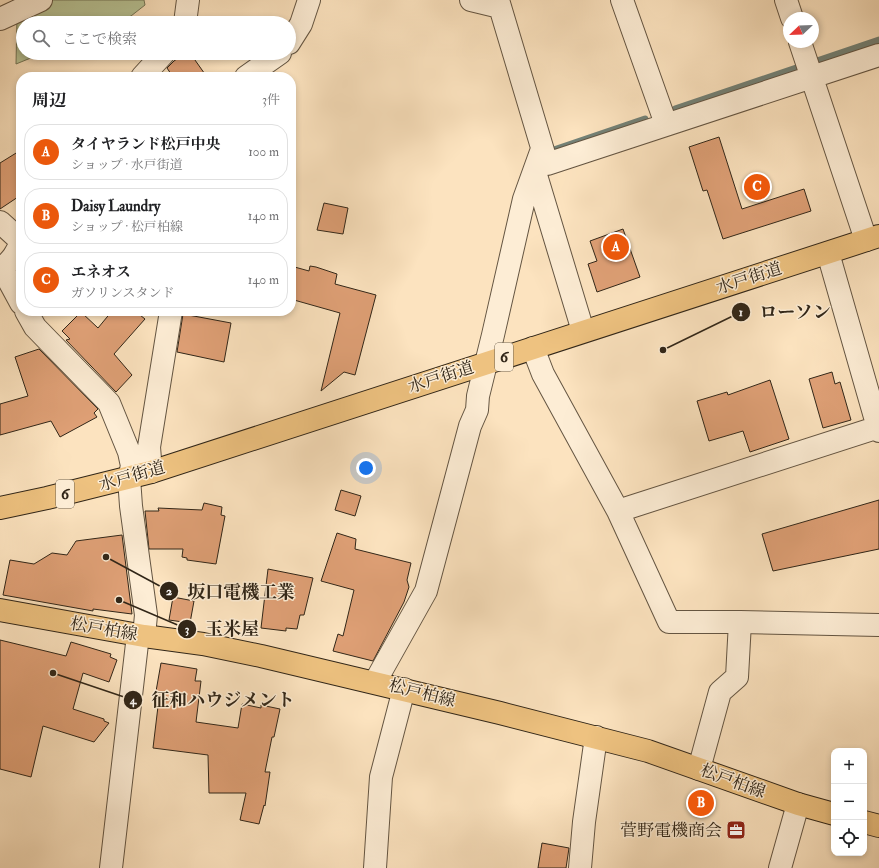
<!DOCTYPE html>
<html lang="ja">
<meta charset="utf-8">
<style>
body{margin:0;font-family:"IM FELL Double Pica","Noto Serif JP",serif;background:#f2f2f2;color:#202124}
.controls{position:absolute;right:12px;bottom:12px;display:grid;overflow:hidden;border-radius:8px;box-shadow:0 2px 6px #0003}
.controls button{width:36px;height:36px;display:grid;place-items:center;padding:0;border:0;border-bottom:1px solid #e0e0e0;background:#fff;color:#202124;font:20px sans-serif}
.compass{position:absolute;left:783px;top:12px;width:36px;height:36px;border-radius:50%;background:#fff;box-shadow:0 2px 6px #0003;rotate:247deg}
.you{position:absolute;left:366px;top:468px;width:14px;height:14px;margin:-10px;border:3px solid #fff;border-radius:50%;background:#1a73e8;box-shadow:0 0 0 6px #1a73e833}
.badge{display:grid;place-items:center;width:26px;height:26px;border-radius:50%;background:#ea580c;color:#fff;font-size:13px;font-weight:700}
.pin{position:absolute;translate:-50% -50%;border:2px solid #fff;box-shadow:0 1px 4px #0006}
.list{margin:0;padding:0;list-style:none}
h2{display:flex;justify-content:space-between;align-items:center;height:52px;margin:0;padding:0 16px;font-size:17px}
h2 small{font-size:13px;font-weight:400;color:#757577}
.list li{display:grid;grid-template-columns:26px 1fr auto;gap:12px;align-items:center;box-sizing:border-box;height:56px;margin:0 8px 8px;padding:0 8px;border:1px solid #e0e0e0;border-radius:16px}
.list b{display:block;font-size:15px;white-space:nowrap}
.list p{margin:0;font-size:13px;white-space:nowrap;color:#757577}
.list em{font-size:13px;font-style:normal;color:#757577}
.icon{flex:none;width:22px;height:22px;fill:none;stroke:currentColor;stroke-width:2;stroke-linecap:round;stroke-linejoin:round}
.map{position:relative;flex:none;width:879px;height:868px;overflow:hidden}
.search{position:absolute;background:#fff;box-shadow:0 2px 6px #0003;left:16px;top:16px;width:280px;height:44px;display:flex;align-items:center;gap:10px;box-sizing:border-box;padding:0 14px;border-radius:22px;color:#757577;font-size:15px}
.panel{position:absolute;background:#fff;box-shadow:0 2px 6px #0003;left:16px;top:72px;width:280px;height:244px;border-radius:16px}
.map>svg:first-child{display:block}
</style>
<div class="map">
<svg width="879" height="868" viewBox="0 0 879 868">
<rect width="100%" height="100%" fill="#fce3bf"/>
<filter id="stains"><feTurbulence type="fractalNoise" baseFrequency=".005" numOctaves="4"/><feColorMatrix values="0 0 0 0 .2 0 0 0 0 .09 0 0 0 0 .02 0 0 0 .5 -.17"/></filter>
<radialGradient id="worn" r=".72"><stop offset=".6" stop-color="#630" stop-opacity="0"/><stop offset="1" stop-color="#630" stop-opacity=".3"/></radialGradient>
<!-- green -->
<path fill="#b8c597" stroke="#747658" d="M53,0H144L145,5L131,16L114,23H23V53H43L16,64L17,17Z"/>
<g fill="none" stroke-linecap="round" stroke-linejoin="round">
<!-- stream -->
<path stroke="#738176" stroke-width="7" d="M675,109L879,40
M548,152L645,119"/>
</g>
<!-- building -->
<path fill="#dfa076" stroke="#312618" d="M185,53H190L207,77H173L167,68L174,61Z
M719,137L742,209L804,189L811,211L723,239L707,190L703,191L689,147Z
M21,150V195L0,209V163Z
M324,203L348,208L343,234L317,230Z
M623,229L640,277L597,292L588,264L597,261L590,241Z
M291,266L309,271L310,266L316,267L337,274L335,284L376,295L355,375L344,372L321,391L340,313L294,300L296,298L291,296Z
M112,311H135L145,319L114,354L132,375L116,392L66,340L70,339L62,331L81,312L98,328Z
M183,314L231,323L224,362L177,352Z
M39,349L98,409L94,413L97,417L60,437L51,421L0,435V404L28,396L15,357Z
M832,372L835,384L840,382L851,420L823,428L809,379Z
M770,380L789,439L750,452L743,431L709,441L697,401L727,392L728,395Z
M341,490L361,496L355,516L335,510Z
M879,500V549L773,571L762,534Z
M204,503L222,507L221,515L225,516L216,564L187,560V558L182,557L183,549H149L145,511H159L158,508L202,510Z
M337,533L356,539L355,549L411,563L407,580L409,587L404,602L373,661L333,651L338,634L343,636L354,590L321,581Z
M122,535L132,614L93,609V611L3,595L10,560L34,564L52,553L67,555L76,541Z
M268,569L313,578L304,615H300L297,629L286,628V631L261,628Z
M173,597L194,601L190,623L169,620Z
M0,640L66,656L71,642L111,654L110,657L117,660L109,682L83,673L73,709L104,719V721L109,723L94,742L43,726L31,777L0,769Z
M161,663L197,669L195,681H201L196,722L238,728L242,704L261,708V705L280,709L274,737H272L265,772H270L265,806L264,805L259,824L240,820L246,793H209L208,755L153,748L159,698L155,697Z
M542,843L569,848L566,868H538Z"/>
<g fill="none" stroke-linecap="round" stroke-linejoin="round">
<defs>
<path id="minor" d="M471,0L500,7
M498,0L547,164L879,55
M622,0L666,124
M786,0L792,18
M0,19L41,0
M185,23L188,0
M800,42L866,240
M289,43L301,24L309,0
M142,77L164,53
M246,77L280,53
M535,172L583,331
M0,222L21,241
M828,253L879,431
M2,268C12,260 17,253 21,241
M0,269L2,268L21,303
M26,311L35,327L109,403L129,452L132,466L129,478L131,506L146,615L144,636
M533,348L543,374L618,511L669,622H740L737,677L720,692L699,769
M151,472L149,447L171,311
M618,511L879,427
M740,622L879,625
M375,682L426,591L470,426L477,410L478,396L493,335L524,199L542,149
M111,868L138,635
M375,868L381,777L404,689
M580,868L584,822L596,737
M780,868L798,804"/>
<path id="major" d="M0,610L144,636L203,644L261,656L500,713L648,751L798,804L834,814
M864,822L879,826"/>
<path id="highway" d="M0,508L47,498L151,472L879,236"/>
</defs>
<!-- minor casing -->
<use href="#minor" stroke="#645542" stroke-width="24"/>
<!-- major casing -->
<use href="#major" stroke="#312618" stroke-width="24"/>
<!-- highway casing -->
<use href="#highway" stroke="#312618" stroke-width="24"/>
<!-- minor -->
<use href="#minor" stroke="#fdedd5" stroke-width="22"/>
<!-- major -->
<use href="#major" stroke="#eec280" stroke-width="22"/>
<!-- highway -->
<use href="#highway" stroke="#eec280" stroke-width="22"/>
</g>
<!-- icons -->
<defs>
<symbol id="office-square" viewBox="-11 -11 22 22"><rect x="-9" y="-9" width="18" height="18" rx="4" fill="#8f2418" stroke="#fdedd5"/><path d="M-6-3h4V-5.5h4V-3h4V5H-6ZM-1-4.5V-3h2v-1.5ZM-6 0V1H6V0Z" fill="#fff"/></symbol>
</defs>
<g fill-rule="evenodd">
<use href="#office-square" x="725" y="819" width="22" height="22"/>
</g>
<g text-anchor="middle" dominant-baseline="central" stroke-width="3" stroke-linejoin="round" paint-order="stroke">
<!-- shield labels -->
<g fill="#fdedd5" stroke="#6e6251" stroke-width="1">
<rect x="495" y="343" width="18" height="28" rx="3"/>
<rect x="56" y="480" width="18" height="28" rx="3"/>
</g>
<g font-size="16" font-weight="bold" fill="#312618">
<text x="504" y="357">6</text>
<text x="65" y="494">6</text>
</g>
<!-- street labels -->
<g font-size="17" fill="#312618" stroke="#fdedd5">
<text transform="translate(749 278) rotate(-18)">水戸街道</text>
<text transform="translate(441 377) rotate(-18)">水戸街道</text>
<text transform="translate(132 476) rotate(-16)">水戸街道</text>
<text transform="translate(104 629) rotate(10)">松戸柏線</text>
<text transform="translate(422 693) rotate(14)">松戸柏線</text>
<text transform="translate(733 781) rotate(20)">松戸柏線</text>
</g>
<!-- poi labels -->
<g font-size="17" fill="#312618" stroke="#fdedd5" text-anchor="end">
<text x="722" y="830">菅野電機商会</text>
</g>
</g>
<!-- callouts -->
<path fill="none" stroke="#312618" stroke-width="1.5" d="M663 350L741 312M106 557L169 591M119 600L187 629M53 673L133 700"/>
<g fill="#312618" stroke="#fdedd5" stroke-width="1.5">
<circle cx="663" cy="350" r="4"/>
<circle cx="106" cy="557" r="4"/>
<circle cx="119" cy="600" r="4"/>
<circle cx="53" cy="673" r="4"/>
<circle cx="741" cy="312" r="10"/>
<circle cx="169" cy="591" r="10"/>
<circle cx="187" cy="629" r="10"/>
<circle cx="133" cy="700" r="10"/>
</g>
<g font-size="12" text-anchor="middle" font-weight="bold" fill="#fff">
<text x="741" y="316">1</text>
<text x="169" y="595">2</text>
<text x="187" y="633">3</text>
<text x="133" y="704">4</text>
</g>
<g font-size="18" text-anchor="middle" font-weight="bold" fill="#312618" stroke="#fdedd5" stroke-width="3" stroke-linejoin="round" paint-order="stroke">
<text x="795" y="318">ローソン</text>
<text x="241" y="598">坂口電機工業</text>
<text x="232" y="635">玉米屋</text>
<text x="223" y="706">征和ハウジメント</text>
</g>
<rect width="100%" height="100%" filter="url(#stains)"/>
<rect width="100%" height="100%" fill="url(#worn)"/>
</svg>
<div class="controls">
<button>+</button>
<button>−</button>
<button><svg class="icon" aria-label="locate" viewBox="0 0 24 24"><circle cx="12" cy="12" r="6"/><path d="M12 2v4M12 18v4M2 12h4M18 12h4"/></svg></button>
</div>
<svg class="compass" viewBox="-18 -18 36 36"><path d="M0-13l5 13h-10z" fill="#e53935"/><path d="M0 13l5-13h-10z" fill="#757577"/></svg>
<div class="you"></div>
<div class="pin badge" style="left:616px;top:247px">A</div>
<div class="pin badge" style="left:701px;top:803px">B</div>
<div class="pin badge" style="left:757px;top:187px">C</div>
<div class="search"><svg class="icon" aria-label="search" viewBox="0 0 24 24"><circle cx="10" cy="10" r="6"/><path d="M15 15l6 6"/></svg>ここで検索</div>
<section class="panel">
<h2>周辺<small>3件</small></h2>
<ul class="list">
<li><span class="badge">A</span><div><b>タイヤランド松戸中央</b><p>ショップ · 水戸街道</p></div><em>100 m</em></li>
<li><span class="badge">B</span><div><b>Daisy Laundry</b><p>ショップ · 松戸柏線</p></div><em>140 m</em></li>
<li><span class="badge">C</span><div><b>エネオス</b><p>ガソリンスタンド</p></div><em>140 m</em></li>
</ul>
</section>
</div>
